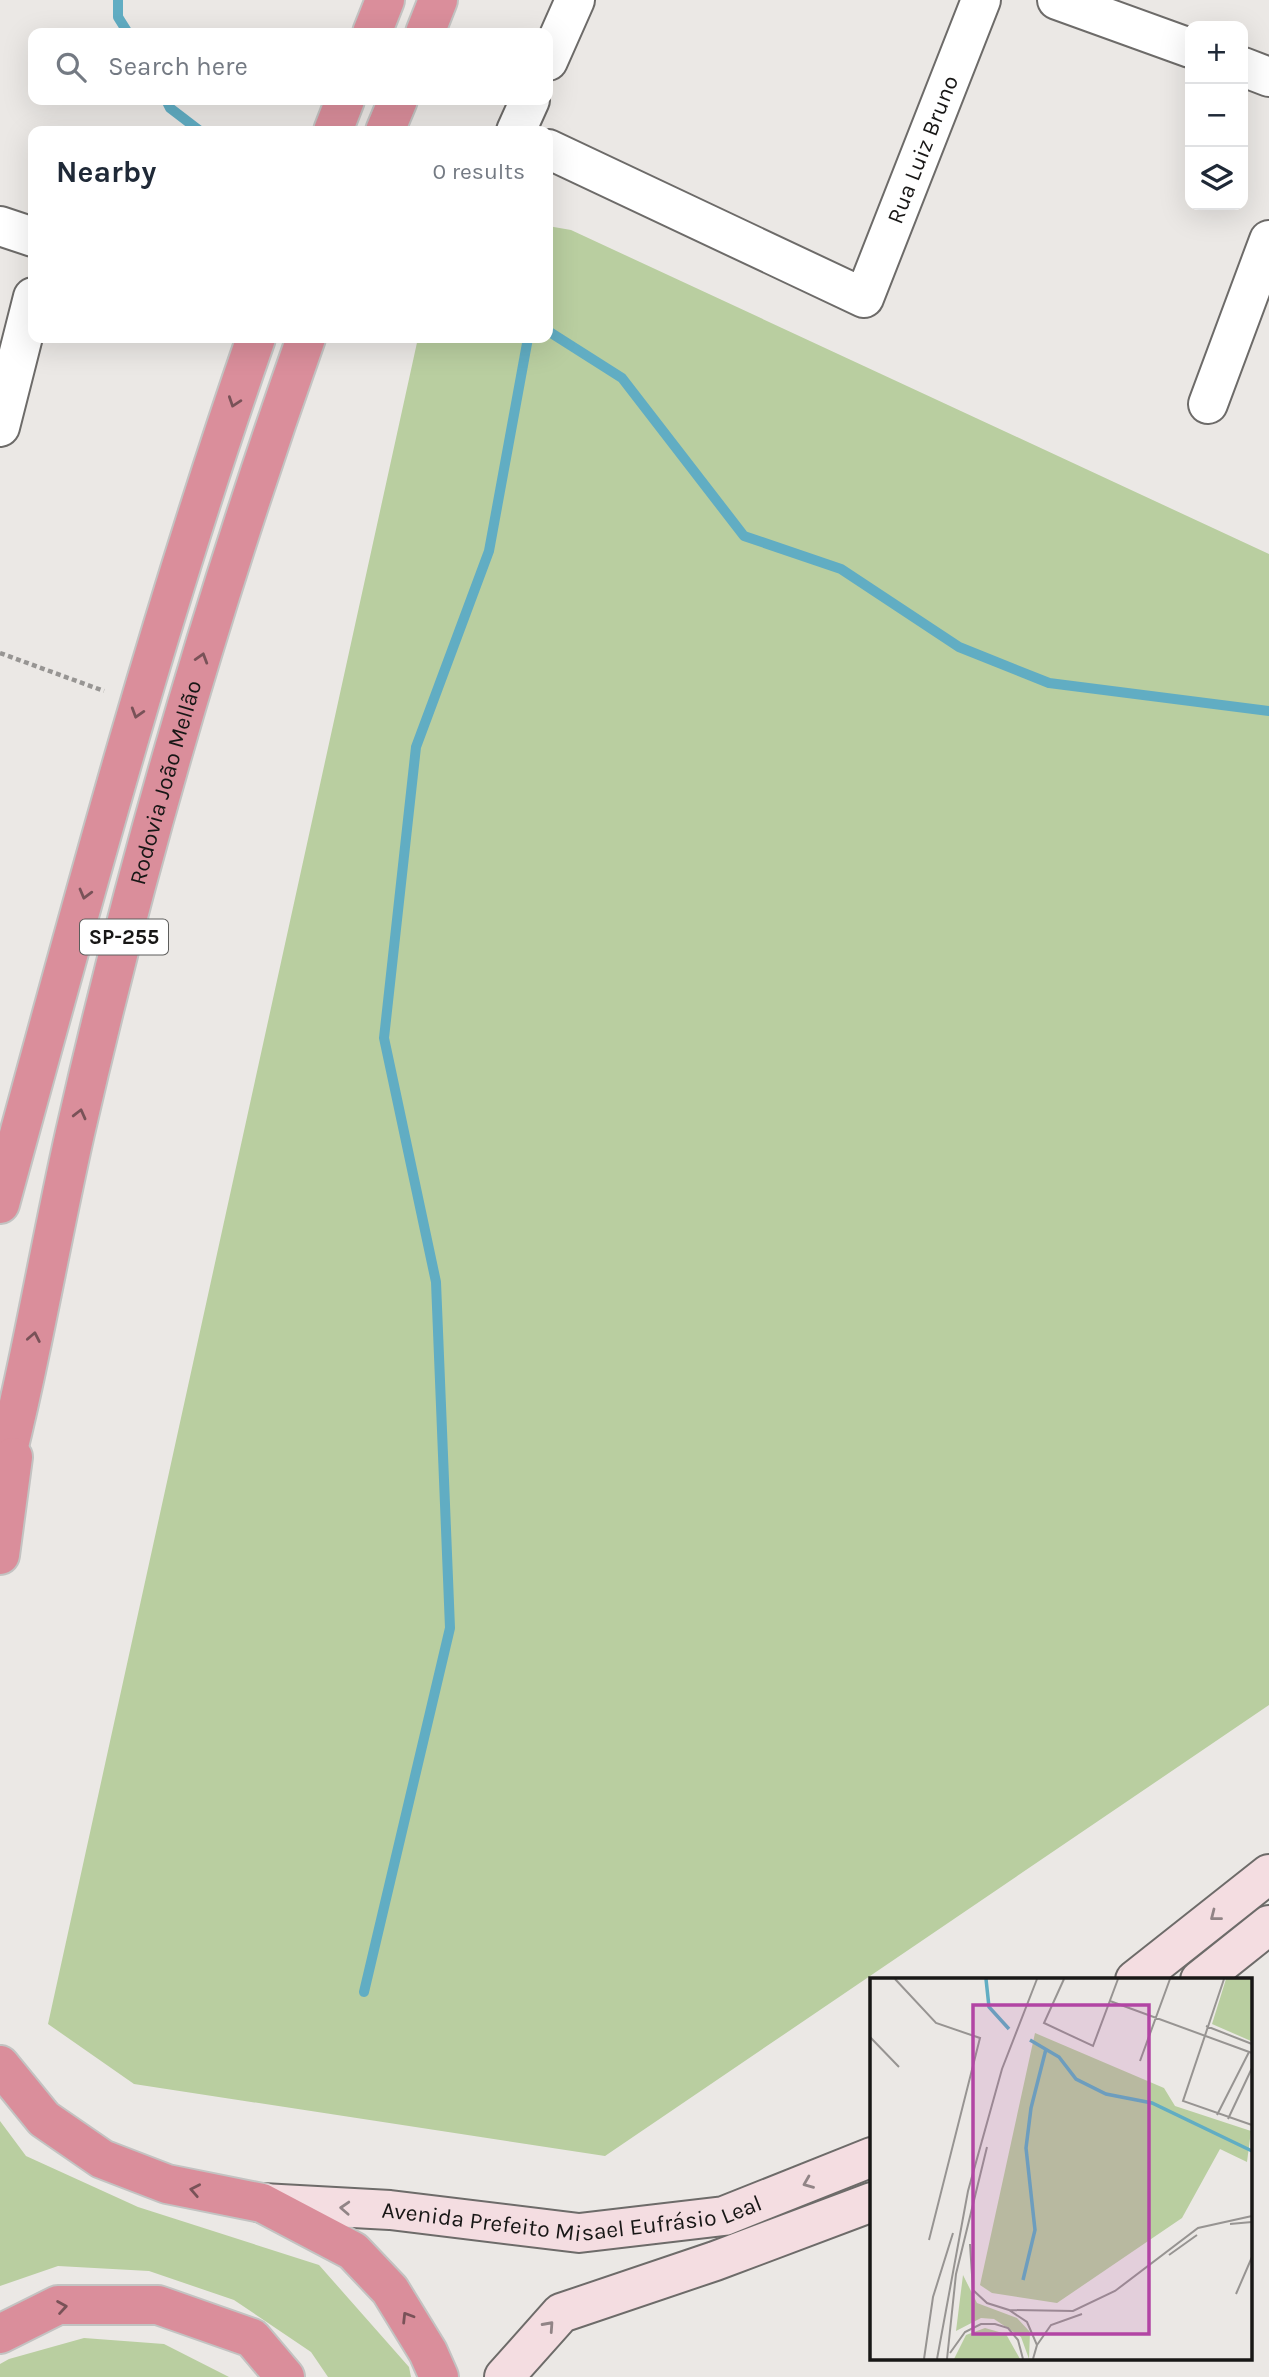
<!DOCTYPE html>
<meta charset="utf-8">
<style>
body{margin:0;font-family:Karla,sans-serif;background:#f2f2f3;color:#1f2937}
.controls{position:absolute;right:21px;top:21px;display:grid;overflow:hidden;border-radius:14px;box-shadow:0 7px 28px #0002}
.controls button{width:63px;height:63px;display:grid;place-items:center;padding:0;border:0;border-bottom:2px solid #e0e1e3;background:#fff;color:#1f2937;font:35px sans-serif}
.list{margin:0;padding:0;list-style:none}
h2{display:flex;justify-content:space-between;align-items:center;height:91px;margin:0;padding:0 28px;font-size:30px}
h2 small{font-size:23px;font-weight:400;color:#747a83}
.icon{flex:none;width:38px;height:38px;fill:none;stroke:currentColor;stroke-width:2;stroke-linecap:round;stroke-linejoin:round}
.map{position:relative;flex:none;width:1269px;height:2377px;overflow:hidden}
.search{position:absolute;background:#fff;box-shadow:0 7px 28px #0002;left:28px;top:28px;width:525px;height:77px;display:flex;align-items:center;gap:18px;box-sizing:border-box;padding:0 24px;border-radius:14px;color:#747a83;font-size:26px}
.panel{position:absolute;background:#fff;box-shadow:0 7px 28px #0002;left:28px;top:126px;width:525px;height:217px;border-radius:14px}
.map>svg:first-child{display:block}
</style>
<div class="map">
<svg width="1269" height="2377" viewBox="0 0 1269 2377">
<rect width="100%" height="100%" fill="#ebe8e5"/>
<!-- green -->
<path fill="#b9cea0" d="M548,226L571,230L1269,554V1705L605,2156L134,2084L48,2024L418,338H548Z
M0,2121L26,2156L138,2207L319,2265L409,2367L411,2377H328L311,2352L234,2300L149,2271L58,2266L0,2286Z
M84,2338L164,2344L229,2377H0V2364L9,2359Z"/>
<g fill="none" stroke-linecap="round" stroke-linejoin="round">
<!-- stream -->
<path stroke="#61adc3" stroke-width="10" d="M118,0V17L128,33
M166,100L170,108L200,131
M548,331L622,378L744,536L841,569L959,647L1049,683L1269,711
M364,1992L450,1628L436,1282L384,1038L416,747L489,551L528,338"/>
<defs>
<g id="street">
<path d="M1057,0L1190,48"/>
<path d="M548,61L575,0"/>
<path d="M1243,67L1269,77"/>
<path d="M516,131L530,100"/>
<path id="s1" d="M548,149L864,298L981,0"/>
<path d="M0,226L33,237"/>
<path d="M1208,404L1269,240"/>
<path d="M0,427L33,297"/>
</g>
<g id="secondary">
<path d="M1135,1980L1269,1874"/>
<path d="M1200,1980L1269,1925"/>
<path id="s2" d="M262,2203L390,2210L579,2233L724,2216L872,2157"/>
<path d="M504,2377L561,2313L715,2261L872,2202"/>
</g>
<g id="highway">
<path d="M372,33L385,0"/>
<path d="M425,33L438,0"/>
<path d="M333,131L345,100"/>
<path d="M385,131L398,100"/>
<path d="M0,1204C79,914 157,622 256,338"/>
<path id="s3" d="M0,1482C30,1367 49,1249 75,1133C136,864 214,598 306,338"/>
<path d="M0,1555L13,1457"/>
<path d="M0,2065L44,2119L102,2159L167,2184L262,2203L353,2251L390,2290L428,2352L439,2377"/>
<path d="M0,2334L58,2305H158L252,2338L285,2377"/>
</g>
</defs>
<!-- street casing -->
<use href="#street" stroke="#6d6b69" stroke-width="42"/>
<!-- secondary casing -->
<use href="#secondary" stroke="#6d6b69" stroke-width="42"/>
<!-- highway casing -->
<use href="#highway" stroke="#c3c3c2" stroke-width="42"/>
<!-- path -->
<path stroke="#979593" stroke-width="4.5" stroke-dasharray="5 3.5" stroke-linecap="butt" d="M0,653L104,691"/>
<!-- street -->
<use href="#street" stroke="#fff" stroke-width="38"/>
<!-- secondary -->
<use href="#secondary" stroke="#f4dde1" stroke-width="38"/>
<!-- highway -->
<use href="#highway" stroke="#da8e9b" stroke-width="38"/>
</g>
<!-- one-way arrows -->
<defs><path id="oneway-chevron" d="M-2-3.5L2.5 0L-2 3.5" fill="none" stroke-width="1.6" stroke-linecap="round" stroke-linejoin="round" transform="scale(1.75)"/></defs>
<g stroke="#795258">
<use href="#oneway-chevron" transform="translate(234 402) rotate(109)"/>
<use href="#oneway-chevron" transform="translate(202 658) rotate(-73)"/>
<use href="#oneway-chevron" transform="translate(137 713) rotate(107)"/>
<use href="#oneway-chevron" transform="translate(85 894) rotate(105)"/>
<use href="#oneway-chevron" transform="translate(80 1114) rotate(-76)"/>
<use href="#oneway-chevron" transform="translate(34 1337) rotate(-79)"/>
<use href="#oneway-chevron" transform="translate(195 2190) rotate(-169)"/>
<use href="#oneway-chevron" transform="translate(62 2307) rotate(-9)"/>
<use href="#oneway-chevron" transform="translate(407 2317) rotate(-122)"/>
</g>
<g stroke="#918486">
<use href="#oneway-chevron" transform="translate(1215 1916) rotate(142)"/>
<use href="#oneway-chevron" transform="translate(808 2183) rotate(158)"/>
<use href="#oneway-chevron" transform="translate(345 2208) rotate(-177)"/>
<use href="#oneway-chevron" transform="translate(549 2326) rotate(-48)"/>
</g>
<g text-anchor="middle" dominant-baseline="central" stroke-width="7" stroke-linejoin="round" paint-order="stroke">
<!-- shield labels -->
<rect fill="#fff" stroke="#5d5d5c" stroke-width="2" x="80" y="919.5" width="88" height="35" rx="5"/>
<g font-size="21" font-weight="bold" fill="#181716">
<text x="124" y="937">SP-255</text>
</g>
<!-- street labels -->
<g font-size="23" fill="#181716" stroke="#fff">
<text stroke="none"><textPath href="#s1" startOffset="509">Rua Luiz Bruno</textPath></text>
<text stroke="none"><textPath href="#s3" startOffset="719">Rodovia João Mellão</textPath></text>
<text stroke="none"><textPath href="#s2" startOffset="312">Avenida Prefeito Misael Eufrásio Leal</textPath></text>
</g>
</g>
<!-- overview -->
<g transform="translate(870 1978)">
<rect width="382" height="382" fill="#ebe8e5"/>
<path d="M356,1H381V63L342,46ZM165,55L294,110L305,128L381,153L377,184L350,171L312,240L187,325L122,315L110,307ZM93,297L107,325L147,340L160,354L159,381L151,359L124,341L111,340L86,353ZM115,350L136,356L150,381H84L96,357Z" fill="#b9cea0"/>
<path fill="none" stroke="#61adc3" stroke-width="3.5" d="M116,1L119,29L139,51M160,62L189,79L206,101L236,116L282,125L382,173M153,302L165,252L156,170L161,130L176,71"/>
<path fill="none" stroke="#979492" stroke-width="2" d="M25,1L66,45L110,60L59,262M194,1L174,45L223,68L248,1M354,1L313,123L382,147M240,23L382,75M336,48L382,66M0,59L29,89M270,83L300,1M347,137L379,74M358,141L382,90M360,246L382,244M100,266L103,312L117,325L139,332L157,344L167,367L163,381M299,277L327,257M366,316L382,279M139,332L203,333L245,313L328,250L382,238M167,367L181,347L212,336M80,375L95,354L111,346H125L138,350L148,362L153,381M54,381L63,319L83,255M67,381L98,213L132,91L167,1M77,381L86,296L117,169"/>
<path fill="#b245a4" fill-opacity="0.15" stroke="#b245a4" stroke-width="3.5" d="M103,27H279V356H103Z"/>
<rect width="382" height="382" fill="none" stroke="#181716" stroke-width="3.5"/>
</g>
</svg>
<div class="controls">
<button>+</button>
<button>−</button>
<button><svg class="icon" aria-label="layers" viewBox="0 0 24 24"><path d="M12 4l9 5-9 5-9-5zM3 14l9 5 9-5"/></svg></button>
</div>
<div class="search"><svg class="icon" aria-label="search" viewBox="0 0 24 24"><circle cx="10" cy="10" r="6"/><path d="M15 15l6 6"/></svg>Search here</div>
<section class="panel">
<h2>Nearby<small>0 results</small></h2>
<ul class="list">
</ul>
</section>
</div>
